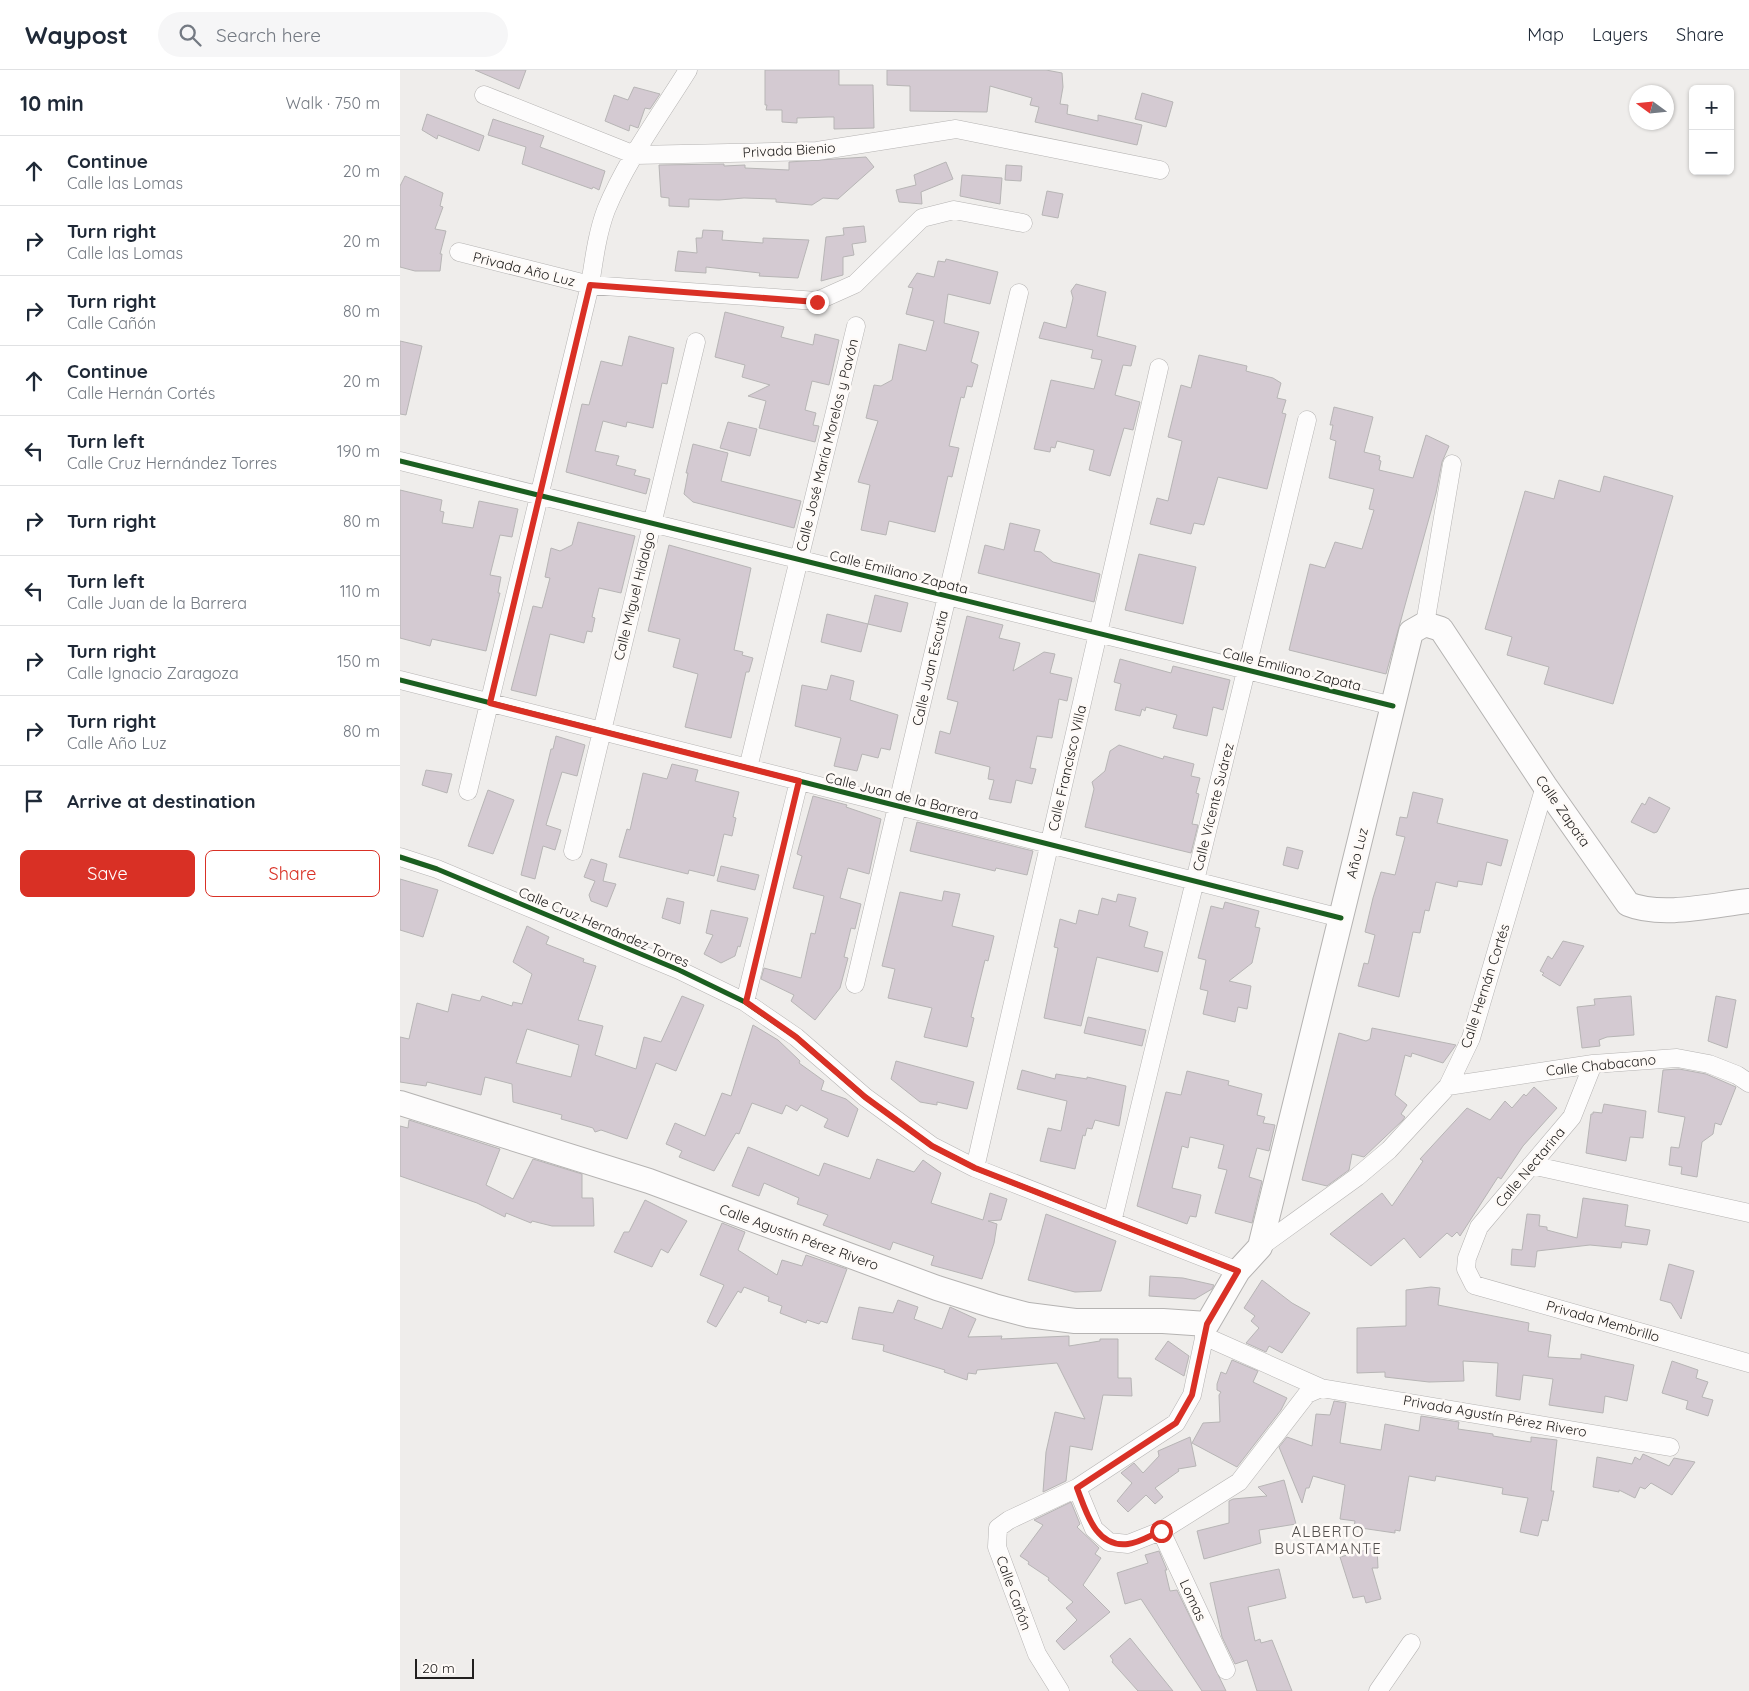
<!DOCTYPE html>
<meta charset="utf-8">
<style>
body{margin:0;font-family:Quicksand,sans-serif;background:#f6f6f7;color:#1f2937}
.controls{position:absolute;right:15px;top:15px;display:grid;overflow:hidden;border-radius:8px;box-shadow:0 1px 4px #0004}
.controls button{width:45px;height:45px;display:grid;place-items:center;padding:0;border:0;border-bottom:1px solid #e0e1e3;background:#fff;color:#1f2937;font:25px sans-serif}
.compass{position:absolute;left:1229px;top:15px;width:45px;height:45px;border-radius:50%;background:#fff;box-shadow:0 1px 4px #0004;rotate:285deg}
.scale{position:absolute;left:15px;bottom:12px;width:59px;box-sizing:border-box;padding-left:5px;border:2px solid #22201f;border-top:0;font-size:14px;line-height:18px;white-space:nowrap;color:#22201f;-webkit-text-stroke:4px #fefaf7;paint-order:stroke}
.stop{position:absolute;width:15px;height:15px;margin:-11px;border:4px solid #d93025;border-radius:50%;background:#fff}
.stop.end{background:#d93025;border-color:#fff;box-shadow:0 1px 5px #0008}
.list{margin:0;padding:0;list-style:none}
h2{display:flex;justify-content:space-between;align-items:center;height:65px;margin:0;padding:0 20px;font-size:21px}
h2 small{font-size:16px;font-weight:400;color:#747a83}
.list li{display:grid;grid-template-columns:32px 1fr auto;gap:15px;align-items:center;box-sizing:border-box;height:70px;padding:0 20px;border-top:1px solid #e0e1e3}
.list b{display:block;font-size:19px;white-space:nowrap}
.list p{margin:0;font-size:16px;white-space:nowrap;color:#747a83}
.list em{font-size:16px;font-style:normal;color:#747a83}
.actions{display:flex;gap:10px;padding:15px 20px}
.actions a{flex:1;padding:11px 0;border:1px solid #d93025;border-radius:8px;text-align:center;font-size:18px;color:#d93025}
.actions .main{background:#d93025;color:#fff}
.icon{flex:none;width:28px;height:28px;fill:none;stroke:currentColor;stroke-width:2;stroke-linecap:round;stroke-linejoin:round}
.map{position:relative;flex:none;width:1349px;height:1621px;overflow:hidden}
header{display:flex;align-items:center;gap:30px;box-sizing:border-box;height:70px;padding:0 25px;background:#fff;border-bottom:1px solid #e0e1e3}
header strong{font-size:24px}
nav{display:flex;gap:28px;margin-inline-start:auto;font-size:18px}
.search{width:350px;height:45px;background:#f6f6f7;display:flex;align-items:center;gap:12px;box-sizing:border-box;padding:0 18px;border-radius:28px;color:#747a83;font-size:19px}
main{display:flex}
aside{flex:1;background:#fff}
.map>svg:first-child{display:block}
</style>
<header>
<strong>Waypost</strong>
<div class="search"><svg class="icon" aria-label="search" viewBox="0 0 24 24"><circle cx="10" cy="10" r="6"/><path d="M15 15l6 6"/></svg>Search here</div>
<nav><a>Map</a><a>Layers</a><a>Share</a></nav>
</header>
<main>
<aside>
<h2>10 min<small>Walk · 750 m</small></h2>
<ul class="list">
<li><svg class="icon" aria-label="ahead" viewBox="0 0 24 24"><path d="M12 20V5M6 11l6-6 6 6"/></svg><div><b>Continue</b><p>Calle las Lomas</p></div><em>20 m</em></li>
<li><svg class="icon" aria-label="right" viewBox="0 0 24 24"><path d="M7 20v-9h11M14 6l5 5-5 5"/></svg><div><b>Turn right</b><p>Calle las Lomas</p></div><em>20 m</em></li>
<li><svg class="icon" aria-label="right" viewBox="0 0 24 24"><path d="M7 20v-9h11M14 6l5 5-5 5"/></svg><div><b>Turn right</b><p>Calle Cañón</p></div><em>80 m</em></li>
<li><svg class="icon" aria-label="ahead" viewBox="0 0 24 24"><path d="M12 20V5M6 11l6-6 6 6"/></svg><div><b>Continue</b><p>Calle Hernán Cortés</p></div><em>20 m</em></li>
<li><svg class="icon" aria-label="left" viewBox="0 0 24 24"><path d="M17 20v-9H6M10 6l-5 5 5 5"/></svg><div><b>Turn left</b><p>Calle Cruz Hernández Torres</p></div><em>190 m</em></li>
<li><svg class="icon" aria-label="right" viewBox="0 0 24 24"><path d="M7 20v-9h11M14 6l5 5-5 5"/></svg><div><b>Turn right</b></div><em>80 m</em></li>
<li><svg class="icon" aria-label="left" viewBox="0 0 24 24"><path d="M17 20v-9H6M10 6l-5 5 5 5"/></svg><div><b>Turn left</b><p>Calle Juan de la Barrera</p></div><em>110 m</em></li>
<li><svg class="icon" aria-label="right" viewBox="0 0 24 24"><path d="M7 20v-9h11M14 6l5 5-5 5"/></svg><div><b>Turn right</b><p>Calle Ignacio Zaragoza</p></div><em>150 m</em></li>
<li><svg class="icon" aria-label="right" viewBox="0 0 24 24"><path d="M7 20v-9h11M14 6l5 5-5 5"/></svg><div><b>Turn right</b><p>Calle Año Luz</p></div><em>80 m</em></li>
<li><svg class="icon" aria-label="arrive" viewBox="0 0 24 24"><path d="M6 21V4h12l-3 4 3 4H6"/></svg><div><b>Arrive at destination</b></div></li>
</ul>
<div class="actions"><a class="main">Save</a><a>Share</a></div>
</aside>
<div class="map">
<svg width="1349" height="1621" viewBox="0 0 1349 1621">
<rect width="100%" height="100%" fill="#efedeb"/>
<!-- building -->
<path fill="#d4cad2" stroke="#b7b5b5" fill-rule="evenodd" d="M75,0H126L119,19Z
M365,0H439V15H473L474,58L434,59V47H428L397,48V53L382,52V40H366L367,35H365Z
M487,0H646L662,3L663,17L660,34L668,35L667,44L698,51V45L742,55L737,75L635,52L639,37L630,35L632,28L590,16L587,42L510,41V16L487,15Z
M234,17L260,24L250,39L245,38L238,58L230,55L229,61L205,51L214,25L228,30Z
M742,23L773,32L766,57L735,49Z
M27,44L84,66L79,81L38,65L37,69L22,60Z
M93,49L144,66L140,77L205,101L199,120L193,117L192,119L122,94L126,77L88,65Z
M466,87L474,97L438,129L423,128L412,135L376,132V129L344,128L319,130L289,129V137L269,136V128L261,127L259,95L324,94V96L345,95V98L389,100V92Z
M546,92L553,109L521,122L522,134L499,132L496,120L516,115L514,105Z
M606,95L622,96L621,111L605,110Z
M562,105L602,108L600,134L560,126Z
M5,106L43,123L40,136L43,137L35,159L46,161L40,184H42L40,201H15L0,197V116Z
M647,121L663,124L658,148L642,145Z
M464,156L466,172L452,174L454,185L443,187V205L421,211L426,167L444,165L443,158Z
M303,160L323,161L322,170L363,173V168L409,170L398,208L359,206L360,203L306,197V203L275,201L278,181L297,183L296,168H302Z
M546,189L598,202L590,234L548,224L544,253L579,262L571,292L578,295L572,317L567,316L564,328L561,327L549,376L559,378L552,407L548,406L535,462L489,451L486,465L461,460L470,415L458,412L478,351L466,348L474,315L481,316L492,310L499,274L526,281L534,251L506,244L513,218L508,217L517,203L534,207L538,191L545,192Z
M676,214L706,222L697,266L736,276L731,296L723,295L715,325L740,332L733,360L724,358L710,406L689,400L694,380L657,371L655,378L651,377L650,382L634,379L651,310L694,319L702,290L691,288L693,280L639,268L644,252L666,258L673,228L671,221Z
M325,242L384,257L381,267L413,275L415,264L439,270L429,315L412,311L405,340L416,343L413,355L419,356L415,372L359,358L366,331L348,326L370,315L342,307L345,295L315,287Z
M229,266L274,278L267,314L262,313L253,358L227,352L226,357L203,351L195,381L219,386L216,395L236,400L234,405L250,409L246,424L166,402L182,334L189,335L201,291L222,296Z
M0,271L22,276L6,345L0,344Z
M799,285L847,296L846,301L873,308L881,313L877,328L886,330L882,343L886,344L867,419L818,407L804,455L794,453L791,464L750,454L757,428L768,431L782,371L768,367L781,315L791,318Z
M934,337L973,347L964,382L980,386L979,390L981,391L979,400L1013,408L1026,365L1049,376L1042,392L1036,423L986,604L889,580L910,494L925,498L935,472L962,479L974,440L969,439L974,419L929,408L936,371L930,369L933,355H930Z
M328,352L357,359L350,386L320,378Z
M293,374L328,383L321,411L401,431L394,458L293,432L284,424L288,403H286Z
M1204,406L1273,426L1213,634L1144,614L1149,597L1107,585L1112,567L1085,559L1125,421L1154,429L1159,410L1200,422Z
M0,420L42,430L40,441L44,442L42,453L73,458L79,431L118,439L112,467L100,465L90,505L101,507L98,523H100L86,581L32,569L30,576L0,568Z
M178,452L235,466L221,523L199,518L192,547L195,548L192,562L187,561L184,573L150,564L136,626L111,620L133,536L142,538L150,508L145,507L151,478L160,481L172,475Z
M610,453L640,460L634,481L641,482L653,492L700,504L694,532L578,503L585,475L604,480Z
M269,475L351,498L334,580L343,582L342,585L353,588L349,602H346L331,668L285,657L298,604L273,597L280,569L248,561Z
M739,484L796,497L783,554L725,540Z
M475,525L508,533L501,562L468,554Z
M427,544L468,554L461,582L421,572Z
M567,546L603,555L599,568L620,573L613,601L644,582L655,584L650,603L672,608L667,631L659,629L652,668L637,666L630,698L636,699L632,714L616,710L611,733L589,729L594,710L588,709L590,697L535,683L540,661L550,664L558,632L547,629Z
M720,589L771,603L773,596L830,610L823,640L813,637L807,666L773,658L777,645L746,637L745,641L742,639L740,646L715,640L721,614L714,612Z
M431,605L454,611L450,630L498,645L490,680L481,678L478,688L462,684L457,701L434,696L441,668L395,656L402,615L427,620Z
M156,666L185,675L177,706L162,702L146,755L161,760L155,780L143,776L135,809L121,805L151,679H153Z
M719,675L763,689L764,686L794,694L791,706L800,708L796,723L799,724L792,754L798,755L791,783L685,757L694,719L692,712L705,701L710,681Z
M272,694L298,700L295,711L339,722L333,747L336,748L332,766L324,764L314,806L289,800L288,804L219,787L227,759L230,760L243,703L267,709Z
M26,700L52,704L47,723L22,715Z
M88,720L114,730L93,784L68,776Z
M1013,722L1043,729L1037,753L1108,770L1101,796L1087,792L1082,815L1058,811L1057,817L1036,812L1029,841L1025,840L1020,863L1013,862L999,927L958,916L964,893L968,894L975,865L965,862L973,828L981,802L995,805L1005,767L996,765L1000,747L1007,748Z
M413,726L447,735L446,737L481,749L469,804L448,798L440,828L461,834L455,859L451,858L444,887L448,888L440,918L415,950L391,931L394,925L361,909L364,898L401,908L411,863L415,864L424,826L393,818L402,786L397,784Z
M1249,727L1270,738L1257,762L1254,763L1231,752L1242,733L1245,735Z
M517,752L633,781L627,805L596,798L595,801L510,781Z
M887,777L903,781L898,799L883,795Z
M191,789L207,794L203,811L216,814L207,837L191,831L189,825L195,811L184,807Z
M321,796L359,805L355,820L317,811Z
M0,809L38,820L23,867L0,860Z
M544,821L560,824L552,856L594,866L588,891L585,890L571,947L574,948L567,977L524,967L532,938L488,928L495,899L482,896L500,822L542,831Z
M718,824L736,828L729,856L748,862L744,877L763,882L758,902L697,887L681,956L644,948L658,878L654,877L660,849L676,854L679,840L698,845L702,828L716,832Z
M267,828L284,832L280,854L262,848Z
M825,832L859,841L855,857L860,858L852,893L829,911L851,916L847,939L838,937L835,952L803,944L808,921L800,919L806,890L798,888L811,836L823,839Z
M311,840L348,848L340,877L338,876L335,886L321,893L304,884L313,865L306,863Z
M127,856L149,867L146,874L184,889L183,892L196,896L178,950L203,956L195,985L236,999L244,967L261,972L282,926L304,935L276,1001L256,993L227,1069L201,1060L195,1062L193,1058L161,1049L162,1045L113,1032L112,1014L85,1007L81,1025L27,1012L26,1016L0,1012V967L9,969L17,933L48,942L52,924L80,931L82,926L112,936L113,932L122,934L132,904L113,892ZM127,959L179,975L171,1007L116,993Z
M1163,871L1184,876L1160,916L1142,905L1144,903L1140,901L1148,886L1152,889Z
M1231,926L1234,965L1207,967L1199,970L1200,976L1182,978L1177,937L1195,935L1194,929Z
M1316,926L1336,930L1327,978L1308,971Z
M688,947L746,960L742,976L684,963Z
M353,955L378,970L400,991L399,993L424,1011L421,1020L446,1029L458,1039L448,1067L424,1057L428,1049L401,1035L397,1041L386,1035L382,1044L352,1033L339,1064L336,1063L314,1101L279,1087L282,1081L266,1074L275,1053L305,1066L322,1023L331,1026Z
M972,958L1056,975L1043,993L1012,983L1011,987L1005,985L995,1025L1007,1035L1001,1044L1005,1047L1003,1050L964,1087L952,1084L949,1100L927,1116L902,1110L939,963L966,971L970,969Z
M496,991L574,1012L567,1039L537,1032V1035L520,1032L491,1009Z
M1279,999L1306,1004L1336,1017L1321,1055L1315,1053L1313,1064L1302,1072L1297,1107L1281,1104L1282,1097L1269,1095L1271,1077L1279,1078L1285,1047L1258,1042L1263,1000Z
M622,1000L655,1009L656,1004L687,1009V1007L726,1016L719,1056L695,1050L692,1059L687,1058L685,1066L683,1065L675,1099L640,1091L648,1058L661,1061L667,1031L617,1019Z
M787,1001L829,1011L828,1015L862,1024L857,1045L865,1047L863,1053L875,1055L869,1081L857,1078L849,1107L862,1111L852,1153L815,1143L827,1100L818,1098L824,1075L790,1067L788,1078L782,1076L772,1118L801,1125L796,1147L790,1146L787,1154L737,1136L766,1022L781,1025Z
M1134,1017L1157,1038L1123,1076L1101,1109L1098,1107L1060,1166L1057,1162L1052,1167L1047,1163L1020,1188L1004,1168L971,1196L930,1164L982,1123L992,1136L1023,1091L1020,1089L1067,1038L1090,1050L1105,1031L1112,1038L1124,1024L1126,1026Z
M1204,1034L1246,1041L1243,1068L1230,1067L1226,1091L1186,1083L1191,1044H1193V1042L1202,1043Z
M9,1050L100,1079L86,1115L113,1129L133,1089L182,1104V1128H193L194,1156H152L132,1151L131,1153L106,1143L105,1147L77,1133L0,1106V1056L8,1058Z
M348,1077L419,1106L424,1093L470,1109L477,1089L514,1102L523,1090L541,1103L531,1133L583,1150L590,1123L607,1129L601,1150L588,1151L597,1154L594,1173L582,1209L531,1195L534,1186L493,1172L490,1180L423,1155L428,1145L397,1134L399,1128L364,1113L359,1126L332,1116Z
M1183,1128L1228,1135L1225,1156L1250,1160L1247,1175L1222,1172L1221,1178L1190,1175L1137,1181L1135,1197L1111,1195L1112,1179L1122,1180L1127,1144L1140,1145L1139,1156L1147,1157V1160L1177,1168Z
M245,1130L287,1151L268,1183L261,1179L252,1197L214,1182L224,1162H229Z
M646,1144L716,1171L701,1221L675,1222L628,1210Z
M322,1153L345,1162L338,1180L377,1205L382,1190L402,1196L406,1185L447,1199L427,1253L421,1251L419,1254L407,1250L406,1253L380,1243L382,1236L368,1231L369,1227L344,1217L341,1223L338,1221L316,1257L307,1252L324,1215L300,1205Z
M1269,1194L1294,1201L1281,1249L1271,1233L1260,1230Z
M750,1206L783,1208L814,1215L812,1219L795,1229L749,1226Z
M862,1210L892,1233L910,1243L882,1283L869,1276L866,1282L846,1273L859,1258L851,1251L855,1246L844,1238Z
M1031,1217L1040,1218L1038,1235L1129,1253L1128,1261L1151,1265L1148,1287L1181,1289V1284L1234,1295L1227,1331L1205,1326L1203,1343L1149,1335L1153,1309L1123,1305L1120,1330L1096,1326L1098,1293L1063,1291L1064,1311L1029,1312L985,1307V1302L957,1303V1258L1006,1256V1220Z
M498,1230L518,1237L514,1249L542,1259L550,1237L576,1249L568,1267L602,1266L601,1269L669,1266V1276L700,1271V1269H718V1308H731L732,1326L703,1325L692,1380L670,1376L666,1411L643,1422L646,1382L655,1342L685,1349L657,1293L577,1300L576,1304L568,1303L567,1310L544,1302L545,1300L483,1281L484,1275L452,1269L459,1237L493,1243Z
M768,1271L789,1286L784,1306L755,1289Z
M832,1290L858,1301L853,1312L887,1328L881,1340L837,1397L792,1373L803,1353L820,1352L819,1325L821,1322L817,1320V1314L821,1302L826,1304Z
M1272,1291L1298,1300L1296,1308L1308,1312L1302,1327L1313,1330L1308,1346L1286,1339L1288,1331L1262,1323Z
M934,1331L946,1333L940,1373L981,1380L985,1354L1019,1361L1021,1346L1059,1352L1058,1359L1093,1364V1366L1131,1372V1367L1157,1370L1151,1421H1154L1148,1451L1142,1450L1138,1466L1120,1462L1128,1428L1102,1424L1103,1418L1036,1406L1035,1411L1009,1406L1000,1461L995,1460V1463L954,1457L955,1451L940,1449L945,1415L913,1406L909,1418H906L902,1433L879,1377L887,1367L912,1376L916,1344L930,1345Z
M790,1367L796,1396L778,1399L779,1401L755,1418L763,1427L755,1434L746,1425L728,1442L717,1431L732,1413L721,1403L734,1393L743,1403L759,1386L758,1381Z
M1243,1384L1269,1396L1274,1388L1295,1392L1272,1425L1251,1413L1245,1419L1240,1417L1235,1428L1219,1420V1422L1193,1417L1197,1387L1232,1394L1235,1387L1240,1390Z
M884,1410L896,1454L859,1460L861,1473L804,1489L797,1461L829,1453V1431L833,1429L867,1426L858,1417Z
M671,1432L680,1454L677,1457L699,1478L695,1484L701,1488L683,1515L710,1542L664,1580L656,1571L677,1550L666,1538L673,1532L648,1510L649,1508L628,1494L629,1492L620,1486L643,1455L634,1450Z
M977,1477L978,1498H972L981,1529L966,1533L964,1526L953,1528L940,1487Z
M759,1481L767,1500H765L770,1521L777,1520L826,1621H802L741,1529L725,1534L717,1503L748,1493L745,1485Z
M879,1499L886,1528L848,1537L855,1571L860,1569L861,1573L872,1570L892,1621H857L847,1590L835,1594L822,1567L810,1513Z
M730,1568L773,1621H738L712,1592L713,1590L710,1586Z"/>
<g fill="none" stroke-linecap="round" stroke-linejoin="round">
<defs>
<path id="street" d="M84,25L235,85L417,81L556,59L760,100
M59,182L190,215L417,231L455,214L522,148L554,140L623,153
M0,391L993,636
M1025,554L1052,394
M0,610L941,848
M348,698L456,256
M68,721L190,215C194,190 197,164 206,140C226,91 260,45 288,0
M173,781L296,272
M0,787L37,799L279,900L345,932L396,967L465,1027L532,1076L575,1098L838,1201
M455,914L619,223
M345,932L399,711
M1193,994L1172,1047L1079,1157L1067,1188L1066,1199L1074,1215L1349,1293
M1048,1016L1193,994L1277,988L1309,994L1337,1005L1349,1013
M1131,1095L1349,1143
M575,1098L759,298
M712,1152L907,350
M860,1177L957,1107L989,1080L1048,1016L1071,968L1145,716
M804,1266L921,1318L1270,1377
M677,1418L694,1459L709,1472L728,1474L761,1461L839,1412L907,1324L921,1318
M761,1461L826,1600
M660,1621L637,1584L597,1477L598,1458L609,1450L677,1418L776,1353L792,1325L807,1254
M978,1621L1011,1573"/>
<path id="secondary" d="M0,1033L249,1111L537,1218L594,1236L628,1245L675,1251H763L807,1254L838,1201L860,1177L1011,562L1025,554L1041,559L1145,716L1228,834C1262,848 1313,835 1349,831"/>
</defs>
<!-- street casing -->
<use href="#street" stroke="#b5b3b2" stroke-width="19"/>
<!-- secondary casing -->
<use href="#secondary" stroke="#b5b3b2" stroke-width="26"/>
<!-- street -->
<use href="#street" stroke="#fdfcfc" stroke-width="18"/>
<!-- secondary -->
<use href="#secondary" stroke="#fdfcfc" stroke-width="24"/>
<defs>
<path id="cycleway" d="M0,391L993,636
M0,610L941,848
M0,787L37,799L279,900L345,932L396,967L465,1027L532,1076L575,1098L838,1201"/>
</defs>
<!-- cycleway casing -->
<use href="#cycleway" stroke="#fefaf7" stroke-width="8"/>
<!-- cycleway -->
<use href="#cycleway" stroke="#1b5e20" stroke-width="5"/>
</g>
<g fill="none" stroke-linecap="round" stroke-linejoin="round">
<!-- route -->
<path stroke="#d93025" stroke-width="6" d="M417,232L190,215L90,633L399,711L346,932L396,967L465,1027L532,1076L575,1098L838,1201L807,1254L792,1325L776,1353L677,1418C686,1441 695,1478 728,1474C739,1473 751,1465 761,1461"/>
</g>
<g text-anchor="middle" dominant-baseline="central" stroke-width="5" stroke-linejoin="round" paint-order="stroke">
<!-- street labels -->
<g font-size="14" fill="#22201f" stroke="#fefaf7">
<text transform="translate(389 80) rotate(-3)">Privada Bienio</text>
<text transform="translate(124 199) rotate(14)">Privada Año Luz</text>
<text transform="translate(427 375) rotate(-76)">Calle José María Morelos y Pavón</text>
<text transform="translate(499 502) rotate(14)">Calle Emiliano Zapata</text>
<text transform="translate(234 526) rotate(-76)">Calle Miguel Hidalgo</text>
<text transform="translate(530 598) rotate(-77)">Calle Juan Escutia</text>
<text transform="translate(892 599) rotate(14)">Calle Emiliano Zapata</text>
<text transform="translate(667 698) rotate(-77)">Calle Francisco Villa</text>
<text transform="translate(502 726) rotate(14)">Calle Juan de la Barrera</text>
<text transform="translate(813 737) rotate(-76)">Calle Vicente Suárez</text>
<text transform="translate(1163 741) rotate(55)">Calle Zapata</text>
<text transform="translate(957 783) rotate(-76)">Año Luz</text>
<text transform="translate(204 857) rotate(23)">Calle Cruz Hernández Torres</text>
<text transform="translate(1085 916) rotate(-72)">Calle Hernán Cortés</text>
<text transform="translate(1201 995) rotate(-6)">Calle Chabacano</text>
<text transform="translate(1130 1097) rotate(-50)">Calle Nectarina</text>
<text transform="translate(399 1167) rotate(20)">Calle Agustín Pérez Rivero</text>
<text transform="translate(1203 1251) rotate(16)">Privada Membrillo</text>
<text transform="translate(1095 1346) rotate(10)">Privada Agustín Pérez Rivero</text>
<text transform="translate(614 1523) rotate(70)">Calle Cañón</text>
<text transform="translate(793 1530) rotate(65)">Lomas</text>
</g>
<!-- neighbourhood labels -->
<g font-size="15" letter-spacing="1" fill="#54504e" stroke="#fefaf7">
<text x="928" y="1461">ALBERTO<tspan x="928" dy="17">BUSTAMANTE</tspan></text>
</g>
</g>
</svg>
<div class="controls">
<button>+</button>
<button>−</button>
</div>
<svg class="compass" viewBox="-18 -18 36 36"><path d="M0-13l5 13h-10z" fill="#e53935"/><path d="M0 13l5-13h-10z" fill="#747a83"/></svg>
<div class="scale">20 m</div>
<div class="stop" style="left:761px;top:1461px"></div>
<div class="stop end" style="left:417px;top:232px"></div>
</div>
</main>
